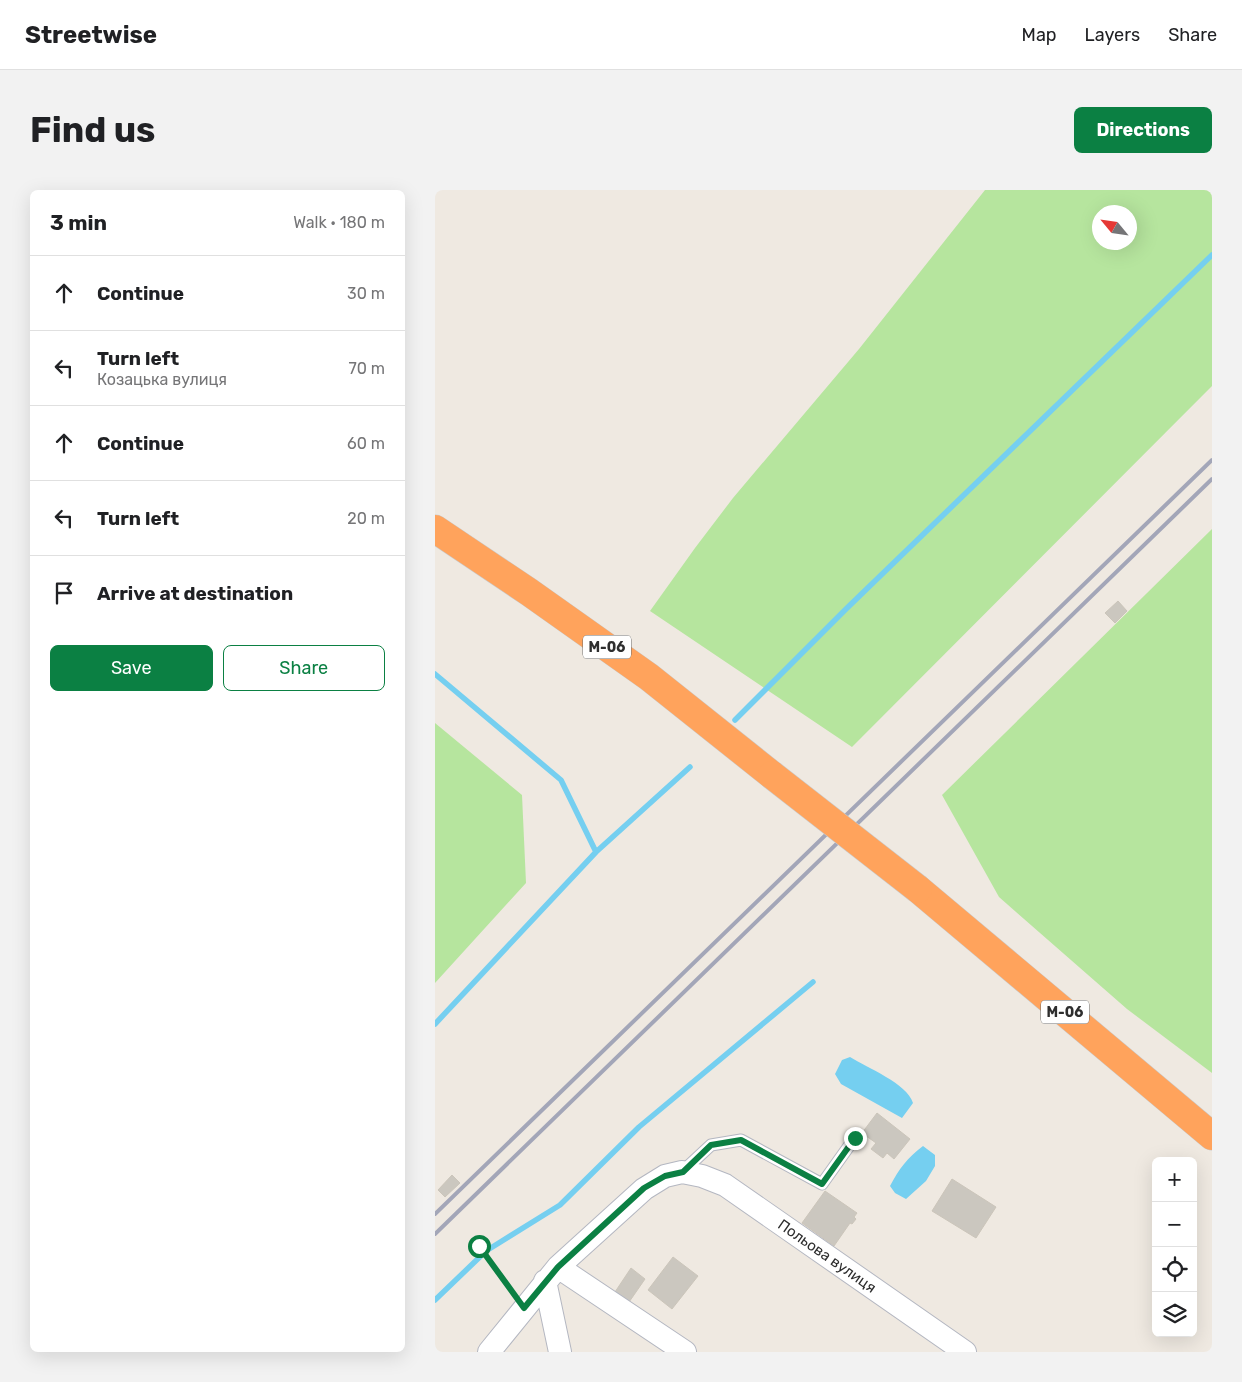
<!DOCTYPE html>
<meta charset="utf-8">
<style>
body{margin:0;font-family:Rubik,sans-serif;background:#f2f2f2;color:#202124}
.controls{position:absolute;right:15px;bottom:15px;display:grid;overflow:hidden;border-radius:8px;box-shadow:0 5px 20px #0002}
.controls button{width:45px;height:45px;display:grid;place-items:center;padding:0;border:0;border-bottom:1px solid #e0e0e0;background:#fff;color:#202124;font:25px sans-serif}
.compass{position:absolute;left:657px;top:15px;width:45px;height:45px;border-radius:50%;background:#fff;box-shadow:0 5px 20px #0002;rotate:299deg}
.stop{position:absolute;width:15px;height:15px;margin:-11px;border:4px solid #0b8043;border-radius:50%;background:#fff}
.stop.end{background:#0b8043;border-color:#fff;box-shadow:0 1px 5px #0008}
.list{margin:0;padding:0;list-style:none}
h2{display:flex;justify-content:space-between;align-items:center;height:65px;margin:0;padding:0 20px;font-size:21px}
h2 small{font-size:16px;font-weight:400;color:#757577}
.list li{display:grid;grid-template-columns:32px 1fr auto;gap:15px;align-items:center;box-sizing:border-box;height:75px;padding:0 20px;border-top:1px solid #e0e0e0}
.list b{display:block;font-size:19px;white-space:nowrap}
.list p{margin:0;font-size:16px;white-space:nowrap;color:#757577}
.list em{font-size:16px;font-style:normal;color:#757577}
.actions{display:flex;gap:10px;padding:15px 20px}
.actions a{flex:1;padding:11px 0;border:1px solid #0b8043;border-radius:8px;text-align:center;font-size:18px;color:#0b8043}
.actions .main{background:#0b8043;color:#fff}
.icon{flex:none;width:28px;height:28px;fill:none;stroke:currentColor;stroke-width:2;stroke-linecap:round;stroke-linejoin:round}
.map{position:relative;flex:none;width:777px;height:1162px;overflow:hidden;border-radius:8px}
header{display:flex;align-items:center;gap:30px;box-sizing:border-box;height:70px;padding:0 25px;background:#fff;border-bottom:1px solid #e0e0e0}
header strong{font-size:24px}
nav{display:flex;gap:28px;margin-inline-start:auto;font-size:18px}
.intro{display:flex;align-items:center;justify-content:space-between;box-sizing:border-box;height:120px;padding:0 30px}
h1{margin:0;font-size:35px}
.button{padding:12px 22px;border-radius:8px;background:#0b8043;color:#fff;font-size:18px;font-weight:700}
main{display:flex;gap:30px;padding:0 30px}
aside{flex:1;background:#fff;border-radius:8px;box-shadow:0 5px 20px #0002}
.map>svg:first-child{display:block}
</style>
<header>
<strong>Streetwise</strong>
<nav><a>Map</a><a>Layers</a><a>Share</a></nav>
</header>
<div class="intro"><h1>Find us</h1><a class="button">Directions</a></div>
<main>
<aside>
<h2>3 min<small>Walk · 180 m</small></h2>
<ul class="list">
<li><svg class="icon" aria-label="ahead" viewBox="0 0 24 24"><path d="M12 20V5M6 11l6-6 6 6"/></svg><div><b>Continue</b></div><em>30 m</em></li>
<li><svg class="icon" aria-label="left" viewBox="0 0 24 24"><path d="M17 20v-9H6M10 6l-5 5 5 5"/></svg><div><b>Turn left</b><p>Козацька вулиця</p></div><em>70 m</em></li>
<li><svg class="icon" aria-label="ahead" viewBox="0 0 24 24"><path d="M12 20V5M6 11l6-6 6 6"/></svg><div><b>Continue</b></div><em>60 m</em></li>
<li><svg class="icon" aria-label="left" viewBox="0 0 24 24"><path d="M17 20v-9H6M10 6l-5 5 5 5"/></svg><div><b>Turn left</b></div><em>20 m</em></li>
<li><svg class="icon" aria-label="arrive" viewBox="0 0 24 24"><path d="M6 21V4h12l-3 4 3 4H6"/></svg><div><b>Arrive at destination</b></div></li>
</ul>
<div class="actions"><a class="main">Save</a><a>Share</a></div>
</aside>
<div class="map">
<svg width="777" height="1162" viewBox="0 0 777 1162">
<rect width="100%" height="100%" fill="#efe9e1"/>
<!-- green -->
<path fill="#b6e59e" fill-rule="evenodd" d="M550,0H777V196L417,557L215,421L260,358L298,308L424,159ZM664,22H694V52H664Z
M777,339V883L692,819L564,707L507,605Z
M0,533L87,605L91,693L0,793Z"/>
<!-- water -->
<path fill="#75cff0" d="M415,867C432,878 472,893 478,913L467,928L406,894L400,884L407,870Z
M488,956L500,965V976L491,991L471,1009L460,1003L455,996C464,979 472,968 488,956Z"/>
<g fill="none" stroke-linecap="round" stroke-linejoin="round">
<!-- stream -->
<path stroke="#75cff0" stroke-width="5.5" d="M0,484L126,590L161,662
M300,530L411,419L777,65
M0,834L161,662L255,577
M0,1110L51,1061L125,1015L204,937L378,792"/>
</g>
<!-- building -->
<path fill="#cbc7bf" stroke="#cbc5ba" d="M683,411L692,421L680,433L670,423Z
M442,923L475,949L459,969L452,963L448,968L436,959L441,953L427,943Z
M17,985L25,993L10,1007L3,1000Z
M517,989L561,1017L541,1048L497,1021Z
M390,1001L422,1023L419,1027L421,1029L417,1034L415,1033L399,1056L367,1033Z
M238,1067L263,1086L237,1119L213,1100Z
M196,1078L210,1089L192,1115L178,1105Z"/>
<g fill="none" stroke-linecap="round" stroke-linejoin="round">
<defs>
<path id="lane" d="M247,982L276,955L306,950L387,994L419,949"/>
<path id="street" d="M123,1077L250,1162
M110,1091L125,1162
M54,1162L123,1077L209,999L230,986L247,982L267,986L290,995L530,1162"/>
<path id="highway" d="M0,339L94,402L214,487L337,585
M483,699L777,946"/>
</defs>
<!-- lane casing -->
<use href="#lane" stroke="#b4b7c1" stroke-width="13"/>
<!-- street casing -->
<use href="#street" stroke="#b4b7c1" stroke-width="24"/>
<!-- highway casing -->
<use href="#highway" stroke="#c9c9c9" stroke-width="29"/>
<!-- path -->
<path stroke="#c9c9c9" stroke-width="3" stroke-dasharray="4 2.5" stroke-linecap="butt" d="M44,1056L77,1102"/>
<!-- lane -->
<use href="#lane" stroke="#fff" stroke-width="11"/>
<!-- street -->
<use href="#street" stroke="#fff" stroke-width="22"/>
<!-- highway -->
<use href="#highway" stroke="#ffa35c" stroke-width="28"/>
<!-- rail -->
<path stroke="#a3a6b8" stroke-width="4" d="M0,1024L777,270
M0,1044L777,289"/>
<defs>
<path id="highway-bridge" d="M337,585L483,699"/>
</defs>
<!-- highway-bridge casing -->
<use href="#highway-bridge" stroke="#c9c9c9" stroke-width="29" stroke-linecap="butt"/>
<!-- highway-bridge -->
<use href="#highway-bridge" stroke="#ffa35c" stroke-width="28"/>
</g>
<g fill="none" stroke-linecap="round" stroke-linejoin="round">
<!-- route -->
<path stroke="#0b8043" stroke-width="6" d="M44,1056L89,1118L123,1077L209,998L230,986L248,982L276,955L306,950L387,994L420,948"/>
</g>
<g text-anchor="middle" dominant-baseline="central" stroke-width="5" stroke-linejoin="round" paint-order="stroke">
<!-- shield labels -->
<g fill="#fff" stroke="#6d6d6d" stroke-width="1">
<rect x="148" y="445.5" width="48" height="23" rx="4"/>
<rect x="606" y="810.5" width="48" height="23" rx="4"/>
</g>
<g font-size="14" font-weight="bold" fill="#2e2e2e">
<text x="172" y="457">М-06</text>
<text x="630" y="822">М-06</text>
</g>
<!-- street labels -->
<g font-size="15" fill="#2e2e2e" stroke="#fff">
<text transform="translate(392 1066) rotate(35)">Польова вулиця</text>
</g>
</g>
</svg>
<div class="controls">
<button>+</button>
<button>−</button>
<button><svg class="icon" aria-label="locate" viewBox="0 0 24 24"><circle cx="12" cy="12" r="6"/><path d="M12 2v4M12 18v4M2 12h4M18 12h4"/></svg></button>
<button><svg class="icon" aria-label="layers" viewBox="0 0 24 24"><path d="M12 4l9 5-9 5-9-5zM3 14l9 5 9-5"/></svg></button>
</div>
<svg class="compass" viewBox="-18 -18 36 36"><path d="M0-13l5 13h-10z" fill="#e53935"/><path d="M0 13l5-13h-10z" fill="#757577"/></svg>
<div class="stop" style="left:44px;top:1056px"></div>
<div class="stop end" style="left:420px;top:948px"></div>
</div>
</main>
